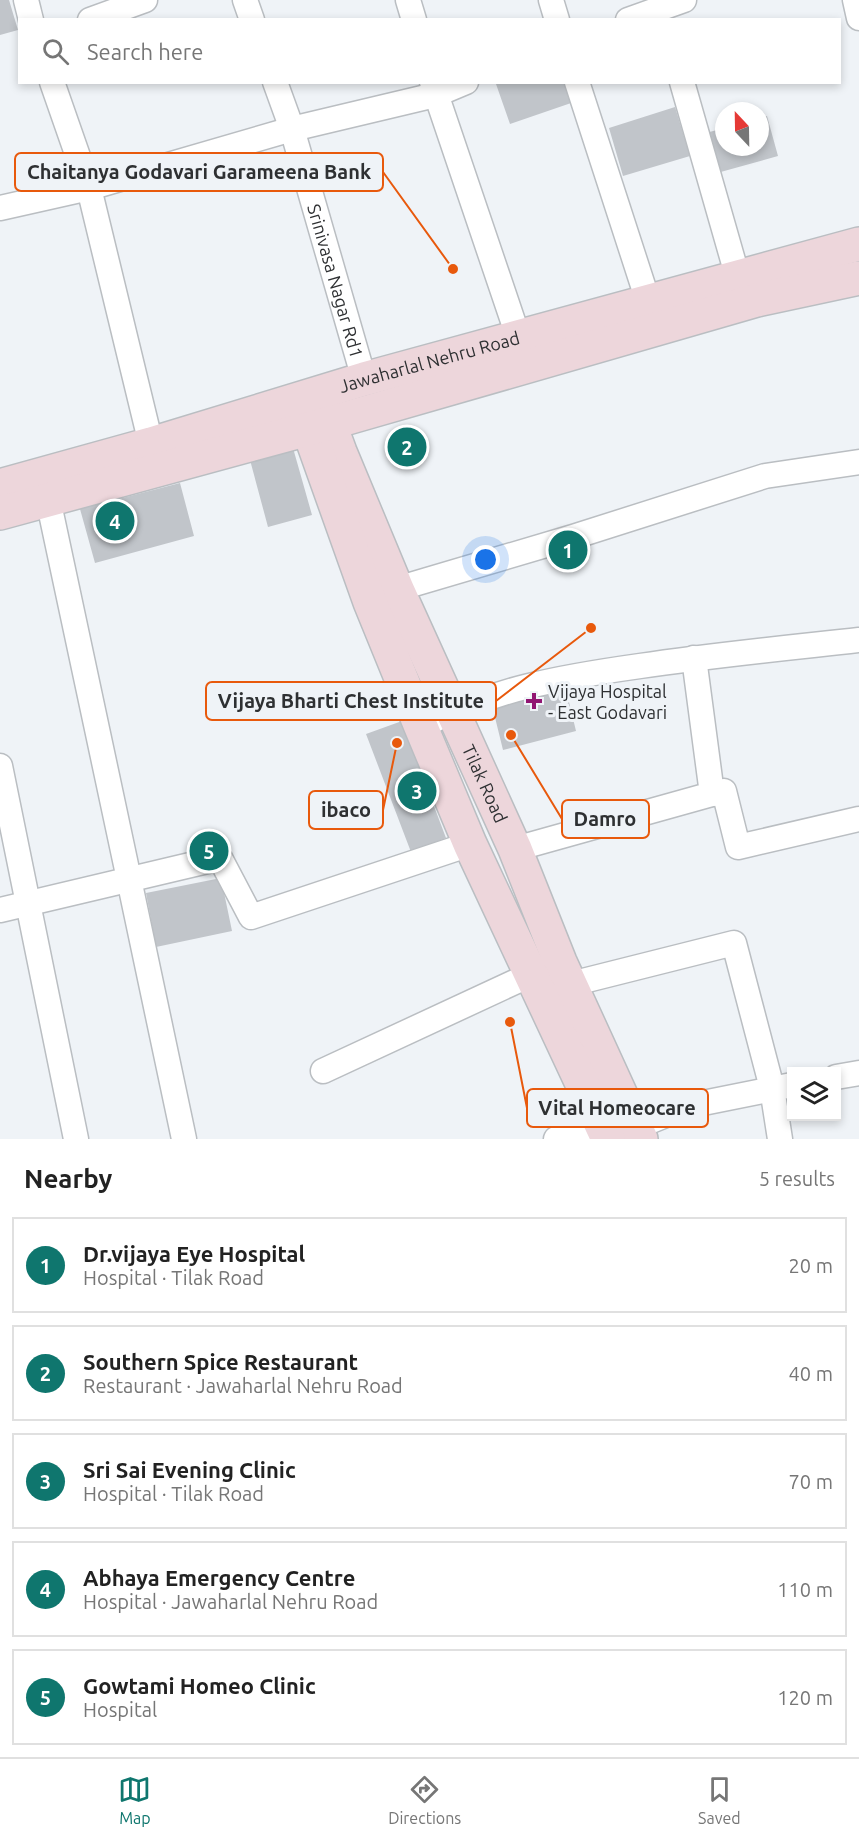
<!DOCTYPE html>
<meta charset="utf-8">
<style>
body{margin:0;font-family:Ubuntu,sans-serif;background:#f6f6f6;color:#222}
.controls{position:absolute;right:18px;bottom:18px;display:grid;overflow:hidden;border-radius:0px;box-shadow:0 3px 9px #0003}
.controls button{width:54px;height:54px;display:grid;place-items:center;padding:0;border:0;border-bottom:2px solid #e0e0e0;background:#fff;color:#222;font:30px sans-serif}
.compass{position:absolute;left:715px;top:102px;width:54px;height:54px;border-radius:50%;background:#fff;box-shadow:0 3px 9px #0003;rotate:338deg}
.you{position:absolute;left:486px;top:560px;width:21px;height:21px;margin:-15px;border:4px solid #fff;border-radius:50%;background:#1a73e8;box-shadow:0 0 0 9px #1a73e833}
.badge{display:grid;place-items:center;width:39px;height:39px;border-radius:50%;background:#0f766e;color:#fff;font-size:20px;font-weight:700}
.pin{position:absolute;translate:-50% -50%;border:3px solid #fff;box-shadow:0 2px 6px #0006}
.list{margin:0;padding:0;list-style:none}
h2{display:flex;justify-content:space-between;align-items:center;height:78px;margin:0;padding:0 24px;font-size:26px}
h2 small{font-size:20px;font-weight:400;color:#767676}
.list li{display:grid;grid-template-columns:39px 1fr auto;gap:18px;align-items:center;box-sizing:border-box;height:96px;margin:0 12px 12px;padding:0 12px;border:2px solid #e0e0e0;border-radius:0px}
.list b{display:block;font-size:22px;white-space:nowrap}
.list p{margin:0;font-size:20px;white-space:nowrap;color:#767676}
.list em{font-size:20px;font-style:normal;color:#767676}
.icon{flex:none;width:33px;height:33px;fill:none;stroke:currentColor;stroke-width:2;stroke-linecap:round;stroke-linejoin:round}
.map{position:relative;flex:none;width:859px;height:1139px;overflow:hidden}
.search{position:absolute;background:#fff;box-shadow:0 3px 9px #0003;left:18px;right:18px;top:18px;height:66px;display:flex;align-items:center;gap:15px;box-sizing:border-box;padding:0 21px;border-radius:0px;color:#767676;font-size:22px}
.sheet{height:618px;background:#fff}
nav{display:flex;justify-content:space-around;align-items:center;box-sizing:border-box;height:84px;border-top:2px solid #e0e0e0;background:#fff;font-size:16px;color:#767676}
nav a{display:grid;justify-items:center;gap:3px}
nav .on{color:#0f766e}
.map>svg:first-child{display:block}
</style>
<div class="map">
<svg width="859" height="1139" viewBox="0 0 859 1139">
<rect width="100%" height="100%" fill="#eff3f7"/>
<!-- building -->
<path fill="#c1c5ca" d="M0,0H9L18,30L0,35Z
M499,82H567L574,102L510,124L496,84Z
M675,107L690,156L623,176L609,128Z
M767,116L778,156L717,173L706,133L724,128V147H760V118Z
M293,448L312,515L268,527L250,460Z
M180,483L194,536L95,563L80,509Z
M563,677L576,731L503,750L490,697Z
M402,721L446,838L411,852L366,734Z
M221,878L232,931L156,947L146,893Z"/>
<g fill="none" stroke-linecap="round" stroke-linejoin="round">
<defs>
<g id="street">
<path d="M26,0L31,20"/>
<path d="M245,0L252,20"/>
<path d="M408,0L414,20"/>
<path d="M551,0L557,20"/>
<path d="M855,0L859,18"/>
<path d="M90,20L145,0"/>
<path d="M628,20L684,0"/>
<path d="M52,82L89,188L151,444"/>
<path id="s1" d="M275,82L292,129L364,379"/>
<path d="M432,82L518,336"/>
<path d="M577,82L648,301"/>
<path d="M682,82L738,278"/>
<path d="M0,208L89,188L292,129L435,95L466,82"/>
<path d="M45,485C93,703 137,921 184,1139"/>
<path d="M383,596L397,589L573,537L765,476L859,462"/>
<path d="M421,727C491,689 562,677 640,666C713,655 786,648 859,640"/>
<path d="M0,766L76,1139"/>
<path d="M712,794L724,791L738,847L859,819"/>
<path d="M515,849L712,794L694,658"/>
<path d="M0,910L220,858L251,917L470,844"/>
<path d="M571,984L734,943L772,1088L780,1139"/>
<path d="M323,1071L532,974"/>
<path d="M836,1077L859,1073"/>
<path d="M556,1139L601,1124L636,1127L688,1106L792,1085"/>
</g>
<g id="secondary">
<path id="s2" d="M322,403L340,452L397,589L515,849L560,962L641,1139"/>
<path d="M313,442L370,602L421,727L470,844L608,1139"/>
<path id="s3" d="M0,486L151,444L364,379L859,244"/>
<path d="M0,513L330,423L757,300L859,278"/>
</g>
</defs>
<!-- street casing -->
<use href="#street" stroke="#babec2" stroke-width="27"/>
<!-- secondary casing -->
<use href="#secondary" stroke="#babec2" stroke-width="36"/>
<!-- street -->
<use href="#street" stroke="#fff" stroke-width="24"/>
<!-- secondary -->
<use href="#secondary" stroke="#edd6db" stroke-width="33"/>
</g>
<!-- markers -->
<path fill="#911572" stroke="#eff3f7" stroke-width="2" d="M531 692h6v6h6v6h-6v6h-6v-6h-6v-6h6z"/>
<g text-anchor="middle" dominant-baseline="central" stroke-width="6" stroke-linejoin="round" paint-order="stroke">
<!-- street labels -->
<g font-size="18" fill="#2e3032" stroke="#eff3f7">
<text stroke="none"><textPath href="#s1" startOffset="208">Srinivasa Nagar Rd1</textPath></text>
<text stroke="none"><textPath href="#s3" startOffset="447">Jawaharlal Nehru Road</textPath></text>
<text stroke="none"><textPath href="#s2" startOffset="414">Tilak Road</textPath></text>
</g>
<!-- poi labels -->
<g font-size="18" fill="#2e3032" stroke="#eff3f7" text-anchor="start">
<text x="548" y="691">Vijaya Hospital<tspan x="548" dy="21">- East Godavari</tspan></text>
</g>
</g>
<!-- callouts -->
<path fill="none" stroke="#e8590c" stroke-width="2" d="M453 269L383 172M591 628L496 701M397 743L383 810M511 735L562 819M510 1022L527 1108"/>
<g fill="#e8590c" stroke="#eff3f7" stroke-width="2">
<circle cx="453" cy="269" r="6"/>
<circle cx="591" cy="628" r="6"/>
<circle cx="397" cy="743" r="6"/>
<circle cx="511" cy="735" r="6"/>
<circle cx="510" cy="1022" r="6"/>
</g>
<g fill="#eff3f7" stroke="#e8590c" stroke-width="2">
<rect x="15" y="153" width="368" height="38" rx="6"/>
<rect x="206" y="682" width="290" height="38" rx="6"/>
<rect x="309" y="791" width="74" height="38" rx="6"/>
<rect x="562" y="800" width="87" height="38" rx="6"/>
<rect x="527" y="1089" width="181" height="38" rx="6"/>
</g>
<g font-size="20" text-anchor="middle" font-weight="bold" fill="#2e3032">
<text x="199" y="179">Chaitanya Godavari Garameena Bank</text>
<text x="351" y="708">Vijaya Bharti Chest Institute</text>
<text x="346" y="817">ibaco</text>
<text x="605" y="826">Damro</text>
<text x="617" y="1115">Vital Homeocare</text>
</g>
</svg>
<div class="controls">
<button><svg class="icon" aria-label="layers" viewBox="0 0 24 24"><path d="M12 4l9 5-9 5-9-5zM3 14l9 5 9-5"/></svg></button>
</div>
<svg class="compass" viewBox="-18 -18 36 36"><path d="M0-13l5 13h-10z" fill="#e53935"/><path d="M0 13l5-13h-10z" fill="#767676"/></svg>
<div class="you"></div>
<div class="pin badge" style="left:568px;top:550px">1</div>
<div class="pin badge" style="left:407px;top:447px">2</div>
<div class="pin badge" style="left:417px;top:791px">3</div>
<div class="pin badge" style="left:115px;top:521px">4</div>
<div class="pin badge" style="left:209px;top:851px">5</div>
<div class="search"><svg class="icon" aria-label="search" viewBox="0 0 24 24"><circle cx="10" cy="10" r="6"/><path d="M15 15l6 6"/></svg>Search here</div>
</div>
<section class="sheet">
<h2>Nearby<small>5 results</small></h2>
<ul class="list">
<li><span class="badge">1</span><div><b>Dr.vijaya Eye Hospital</b><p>Hospital · Tilak Road</p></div><em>20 m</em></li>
<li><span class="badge">2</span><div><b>Southern Spice Restaurant</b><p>Restaurant · Jawaharlal Nehru Road</p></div><em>40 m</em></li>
<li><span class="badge">3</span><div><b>Sri Sai Evening Clinic</b><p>Hospital · Tilak Road</p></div><em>70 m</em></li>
<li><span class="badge">4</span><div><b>Abhaya Emergency Centre</b><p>Hospital · Jawaharlal Nehru Road</p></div><em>110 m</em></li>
<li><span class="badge">5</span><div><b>Gowtami Homeo Clinic</b><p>Hospital</p></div><em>120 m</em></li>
</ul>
</section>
<nav>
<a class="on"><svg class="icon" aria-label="map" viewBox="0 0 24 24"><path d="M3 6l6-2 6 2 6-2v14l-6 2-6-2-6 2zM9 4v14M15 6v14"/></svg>Map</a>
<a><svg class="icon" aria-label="directions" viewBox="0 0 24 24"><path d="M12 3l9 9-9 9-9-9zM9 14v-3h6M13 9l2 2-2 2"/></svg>Directions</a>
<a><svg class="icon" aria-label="saved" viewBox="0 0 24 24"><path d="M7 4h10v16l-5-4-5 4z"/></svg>Saved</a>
</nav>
